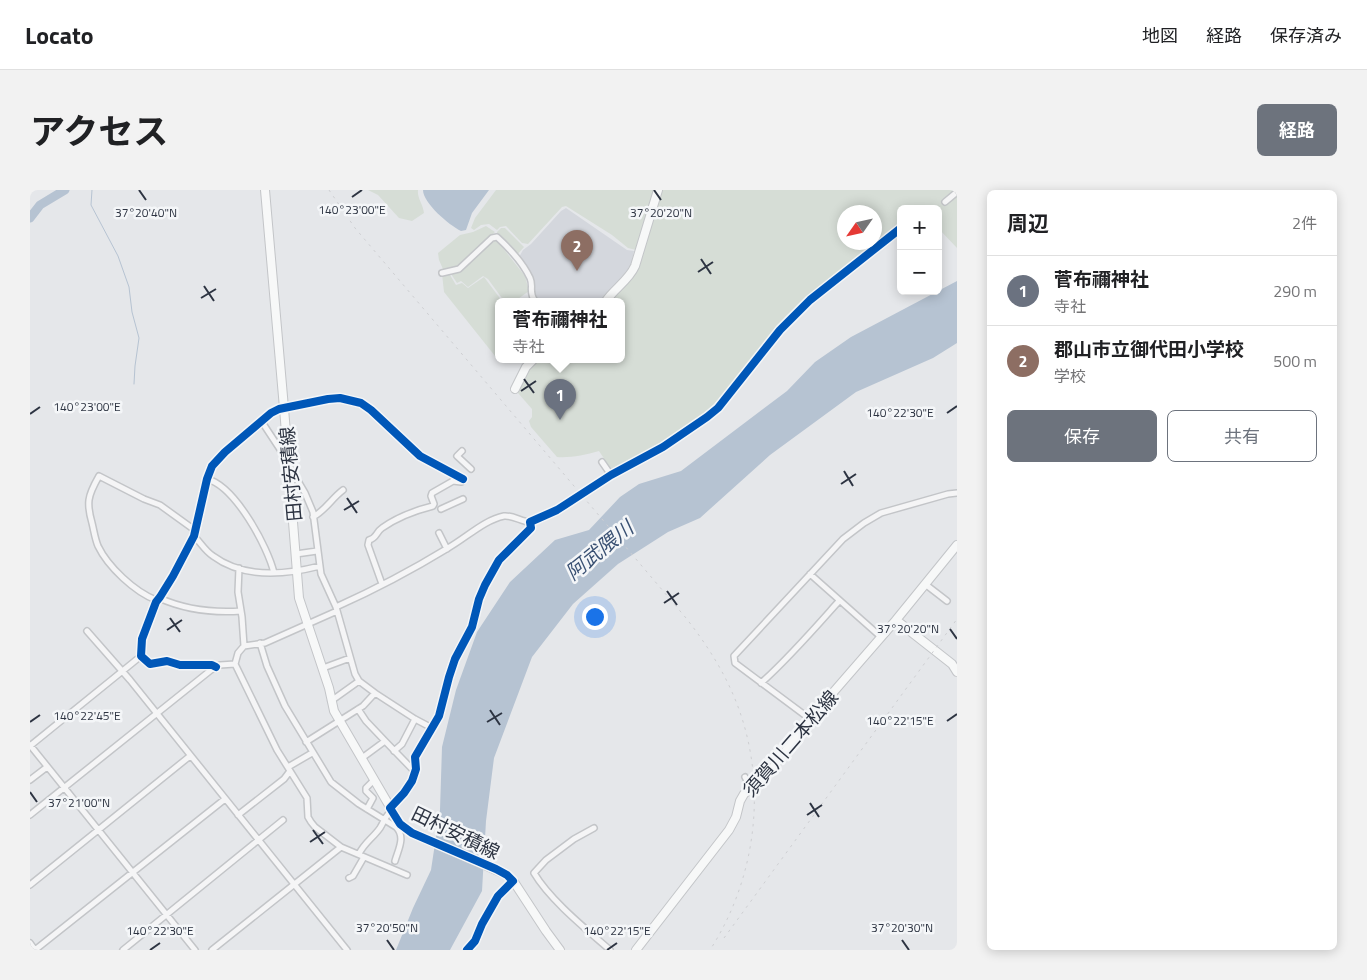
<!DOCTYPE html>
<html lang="ja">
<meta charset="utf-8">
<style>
body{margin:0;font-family:"Titillium Web","Noto Sans JP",sans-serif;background:#f2f2f2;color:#202124}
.controls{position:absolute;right:15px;top:15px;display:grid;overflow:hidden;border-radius:8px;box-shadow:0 2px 12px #0003}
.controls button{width:45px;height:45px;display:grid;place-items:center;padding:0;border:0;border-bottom:1px solid #e0e0e0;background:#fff;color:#202124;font:25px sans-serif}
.compass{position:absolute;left:807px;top:15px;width:45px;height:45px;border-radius:50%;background:#fff;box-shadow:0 2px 12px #0003;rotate:236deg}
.you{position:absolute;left:564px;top:426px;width:18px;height:18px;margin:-12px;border:4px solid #fff;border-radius:50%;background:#1a73e8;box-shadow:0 0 0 8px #1a73e833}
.badge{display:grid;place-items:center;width:32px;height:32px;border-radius:50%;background:#6d737d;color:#fff;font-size:16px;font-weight:700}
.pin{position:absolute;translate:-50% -41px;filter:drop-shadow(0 1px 2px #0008)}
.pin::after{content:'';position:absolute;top:26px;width:18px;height:15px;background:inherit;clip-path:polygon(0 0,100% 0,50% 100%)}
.popup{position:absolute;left:465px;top:108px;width:130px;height:65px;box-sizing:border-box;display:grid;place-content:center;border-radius:8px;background:#fff;filter:drop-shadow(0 1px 4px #0005);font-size:16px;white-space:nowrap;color:#757577}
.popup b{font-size:19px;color:#202124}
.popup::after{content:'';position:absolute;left:50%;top:100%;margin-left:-10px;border:10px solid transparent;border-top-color:#fff}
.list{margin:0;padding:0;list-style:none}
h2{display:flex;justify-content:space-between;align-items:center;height:65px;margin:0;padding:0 20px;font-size:21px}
h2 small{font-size:16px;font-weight:400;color:#757577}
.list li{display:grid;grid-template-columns:32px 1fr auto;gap:15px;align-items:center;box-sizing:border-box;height:70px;padding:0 20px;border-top:1px solid #e0e0e0}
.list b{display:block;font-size:19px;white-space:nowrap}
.list p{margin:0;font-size:16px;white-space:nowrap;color:#757577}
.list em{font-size:16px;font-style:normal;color:#757577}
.actions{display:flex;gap:10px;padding:15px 20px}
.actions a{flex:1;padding:11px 0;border:1px solid #6d737d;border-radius:8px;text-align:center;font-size:18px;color:#6d737d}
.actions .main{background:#6d737d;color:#fff}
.map{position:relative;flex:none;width:927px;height:760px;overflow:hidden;border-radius:8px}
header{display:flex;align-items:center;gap:30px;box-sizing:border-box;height:70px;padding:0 25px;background:#fff;border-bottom:1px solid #e0e0e0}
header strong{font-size:24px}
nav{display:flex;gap:28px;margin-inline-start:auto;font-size:18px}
.intro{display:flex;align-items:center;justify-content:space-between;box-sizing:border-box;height:120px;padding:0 30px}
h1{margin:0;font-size:35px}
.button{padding:12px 22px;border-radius:8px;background:#6d737d;color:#fff;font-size:18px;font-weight:700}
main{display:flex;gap:30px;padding:0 30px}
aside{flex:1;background:#fff;border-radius:8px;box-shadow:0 2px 12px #0003}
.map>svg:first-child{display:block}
</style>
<header>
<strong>Locato</strong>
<nav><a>地図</a><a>経路</a><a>保存済み</a></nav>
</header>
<div class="intro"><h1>アクセス</h1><a class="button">経路</a></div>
<main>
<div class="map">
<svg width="927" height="760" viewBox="0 0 927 760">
<rect width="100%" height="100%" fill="#e5e7ea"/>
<!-- built -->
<path fill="#d4d7dd" d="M536,18L597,60L604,61L601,75L572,111H510L503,102L500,85L488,69L493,60L501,54L531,21Z"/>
<!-- green -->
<path fill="#d6ddd6" d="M338,0H388C387,8 393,14 394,23L382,31L369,28L348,5Z
M466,0H927V58L908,38V19H871V31L845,52L844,22H814V52L843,53L755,127L687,211L672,226L638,249L587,280L581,279L569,261C555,265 540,268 527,267L501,237L499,231L502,227V219L488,203L499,180L510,169H591V111H581L609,78L614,62L598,58L582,45L536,16L532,17L498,54L492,53L476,36L470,37L467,40L459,34L451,35L444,40L441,38L445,28Z
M456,36L465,42L432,73L421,80L413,79L409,70L408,63L430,45L443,42Z
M471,38H475L494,57L486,66L467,44V42Z
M465,48L495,86L499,101L485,111H474L458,89L453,86L438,97L431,91L427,93L421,84L427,81Z
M414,83L420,85L426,95L432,93L438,98L454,87L472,111H469V169H479L469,171L414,102L412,84Z"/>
<!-- water -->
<path fill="#b6c3d2" d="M393,0H459L442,23L436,40L431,41C419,35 393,13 393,0Z
M927,91V153L903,168L826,202L740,265L670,328L638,342L588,374L543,414L502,467L464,568L456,631L452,701L420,760H366L383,718L401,680L410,620L412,557L426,500L447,442L480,392L525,350L559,340L590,307L609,294L651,281L757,201L785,172L821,147Z"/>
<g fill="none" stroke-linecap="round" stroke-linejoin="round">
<!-- stream -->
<path stroke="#b6c3d2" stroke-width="1" d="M62,0L61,15L88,66L99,97L102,122L109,148L105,176L104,194"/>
<!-- river -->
<path stroke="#b6c3d2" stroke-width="9" d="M0,28L10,15L35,0"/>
<defs>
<path id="street" d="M915,12L927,2
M412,83L429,79L462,48L467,47C479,58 493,73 500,88C504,97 498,102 505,111
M232,232L257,270
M432,261L427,266L441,279
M572,272L581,285
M261,279L275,303L283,322L291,384L306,417L325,484L329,491L345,503L333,516L276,552
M177,289C205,296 238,357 244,383
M411,319L433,309
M283,327C296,320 302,308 313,300
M409,343L417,359
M164,346C171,353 175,361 183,366C214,389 255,385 290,376
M266,364L287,361
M209,378L208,402L212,427L214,456
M780,384L851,447
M352,394L338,355L339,350C347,348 346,342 352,338C366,328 387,320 403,316L404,314L401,306L402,303L423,291L431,292
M895,394L917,411
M129,408C156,420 182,423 211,421
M126,410C105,402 78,377 68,356C65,349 64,341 62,333C60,326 58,318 59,310C60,302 65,293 69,286L114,309L130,315L166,341
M306,417C344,400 382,380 418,358C436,348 454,330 474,326C483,325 492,332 500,332
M57,441L100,490L317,760
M230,453L237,476L255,516L301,592L329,614L366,637C376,647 368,660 365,671
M186,477L182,475H150L137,471L120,474L111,466L112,449L126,412L130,407L143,386L164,346L177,289L182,276L195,262L241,223L249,219L298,209L310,208L331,213L341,220L390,266L433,289
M293,478L320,468
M731,493C759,468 784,439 809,411
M345,503L385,529L402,538
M301,511L329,491
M328,519L336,531L355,551L332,568
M780,529L705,473L704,466L813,349L834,333L851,323L918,304L927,303
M355,551L385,582
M0,555L165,760
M0,556L111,466
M364,561L372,554L385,529
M258,577L282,563
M715,587L720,597
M0,590L17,577
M337,619L343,608L336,601V598L344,590
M0,625L181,480L190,475L205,474
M208,625L254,589L260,581
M564,638L544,649L516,670L504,683C520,710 556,739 580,760
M311,657L377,685
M329,664C334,653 343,648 350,638C354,632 355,625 362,621
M319,688L323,686L334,667
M0,695L160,566
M0,753L5,760L195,609
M93,760L253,630
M182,760L311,657L285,637L281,632L278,627L277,608L247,560L205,474L208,463L214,456L235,453L307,421"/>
<path id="secondary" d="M235,0L254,218L269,408L299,498L304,521L370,634L382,643L477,685L484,692L516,741L530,760
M576,111C584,99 599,90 605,76L628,0
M485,199L496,177L504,169
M866,430L922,474L927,482
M606,760L699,640L706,627L710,611L714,604L739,583L780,529L866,430L927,355"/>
</defs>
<!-- street casing -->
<use href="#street" stroke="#c3c5c8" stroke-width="8"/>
<!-- secondary casing -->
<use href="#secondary" stroke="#c3c5c8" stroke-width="10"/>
<!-- street -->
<use href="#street" stroke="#f5f5f6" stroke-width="5"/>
<!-- secondary -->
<use href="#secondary" stroke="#f7f8f8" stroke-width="8"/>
<!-- rail -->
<path stroke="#cecfd2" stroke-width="1" stroke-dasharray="2.5 5" stroke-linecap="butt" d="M299,0L325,38L656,428C674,451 690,475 702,502C739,585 729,684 680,760
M694,748L927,429"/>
<defs>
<path id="cycleway" d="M186,477L182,475H150L137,471L120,474L111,466L112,449L126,412L130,407L143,386L164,346L177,289L182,276L195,262L241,223L249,219L298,209L310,208L331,213L341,220L390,266L433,289
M437,760L445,751L452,734L468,706L483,691L477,685L466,679L382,643L370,634L360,618L374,603L382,591L386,579L385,567L409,526L419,487L425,469L442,437L449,409L455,395L469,370L501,338L500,332L527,320L581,285L633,257L677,227L688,218L750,140L780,110L871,38"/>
</defs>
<!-- cycleway casing -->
<use href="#cycleway" stroke="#f4f6f8" stroke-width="11"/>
<!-- cycleway -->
<use href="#cycleway" stroke="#0057b8" stroke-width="8"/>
</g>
<!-- ticks -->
<path fill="none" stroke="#2d3442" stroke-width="2" d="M109,0L116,10M624,0L631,10M322,7L332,0M671,69L681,84M668,82L683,72M174,96L184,111M171,108L186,99M494,189L504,203M491,201L506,191M917,223L927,216M0,224L10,217M814,281L823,296M811,294L826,284M317,308L327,323M314,320L329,311M637,401L647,415M634,413L649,403M140,428L150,442M920,439L927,449M137,440L152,430M460,520L470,535M917,531L927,524M0,532L10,525M457,532L472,523M0,602L7,612M780,613L789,627M777,625L792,615M283,640L293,654M280,652L295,642M357,750L364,760M872,750L879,760M120,760L130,753M577,760L587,753"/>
<g text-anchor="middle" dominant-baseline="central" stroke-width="5" stroke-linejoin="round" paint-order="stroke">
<!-- street labels -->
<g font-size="19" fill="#2d3442" stroke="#f4f6f8">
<text transform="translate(260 284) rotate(-95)">田村安積線</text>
<text transform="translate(760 553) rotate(-49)">須賀川二本松線</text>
<text transform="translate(426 642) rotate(26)">田村安積線</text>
</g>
<!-- water labels -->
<g font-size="20" font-style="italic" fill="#3a5173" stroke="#f4f6f8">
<text transform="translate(569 360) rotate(-39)">阿武隈川</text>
</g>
</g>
<g font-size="12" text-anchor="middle" fill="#2d3442" stroke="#f4f6f8" stroke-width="5" stroke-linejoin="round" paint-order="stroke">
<text x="322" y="24">140°23'00"E</text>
<text x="116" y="27">37°20'40"N</text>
<text x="631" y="27">37°20'20"N</text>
<text x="57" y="221">140°23'00"E</text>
<text x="870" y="227">140°22'30"E</text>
<text x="878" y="443">37°20'20"N</text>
<text x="57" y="530">140°22'45"E</text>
<text x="870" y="535">140°22'15"E</text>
<text x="49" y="617">37°21'00"N</text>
<text x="357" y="742">37°20'50"N</text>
<text x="872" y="742">37°20'30"N</text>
<text x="130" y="745">140°22'30"E</text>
<text x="587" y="745">140°22'15"E</text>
</g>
</svg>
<div class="controls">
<button>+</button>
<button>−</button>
</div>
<svg class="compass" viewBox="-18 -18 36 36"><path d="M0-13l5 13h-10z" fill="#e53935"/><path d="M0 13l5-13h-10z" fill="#757577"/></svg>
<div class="you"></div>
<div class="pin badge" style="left:530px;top:230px;background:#6b7280">1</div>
<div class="popup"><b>菅布禰神社</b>寺社</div>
<div class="pin badge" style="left:547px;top:81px;background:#8d6e63">2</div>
</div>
<aside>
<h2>周辺<small>2件</small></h2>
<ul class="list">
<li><span class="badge" style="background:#6b7280">1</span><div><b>菅布禰神社</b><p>寺社</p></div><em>290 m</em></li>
<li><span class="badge" style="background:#8d6e63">2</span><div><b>郡山市立御代田小学校</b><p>学校</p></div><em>500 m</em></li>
</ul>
<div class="actions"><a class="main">保存</a><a>共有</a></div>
</aside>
</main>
